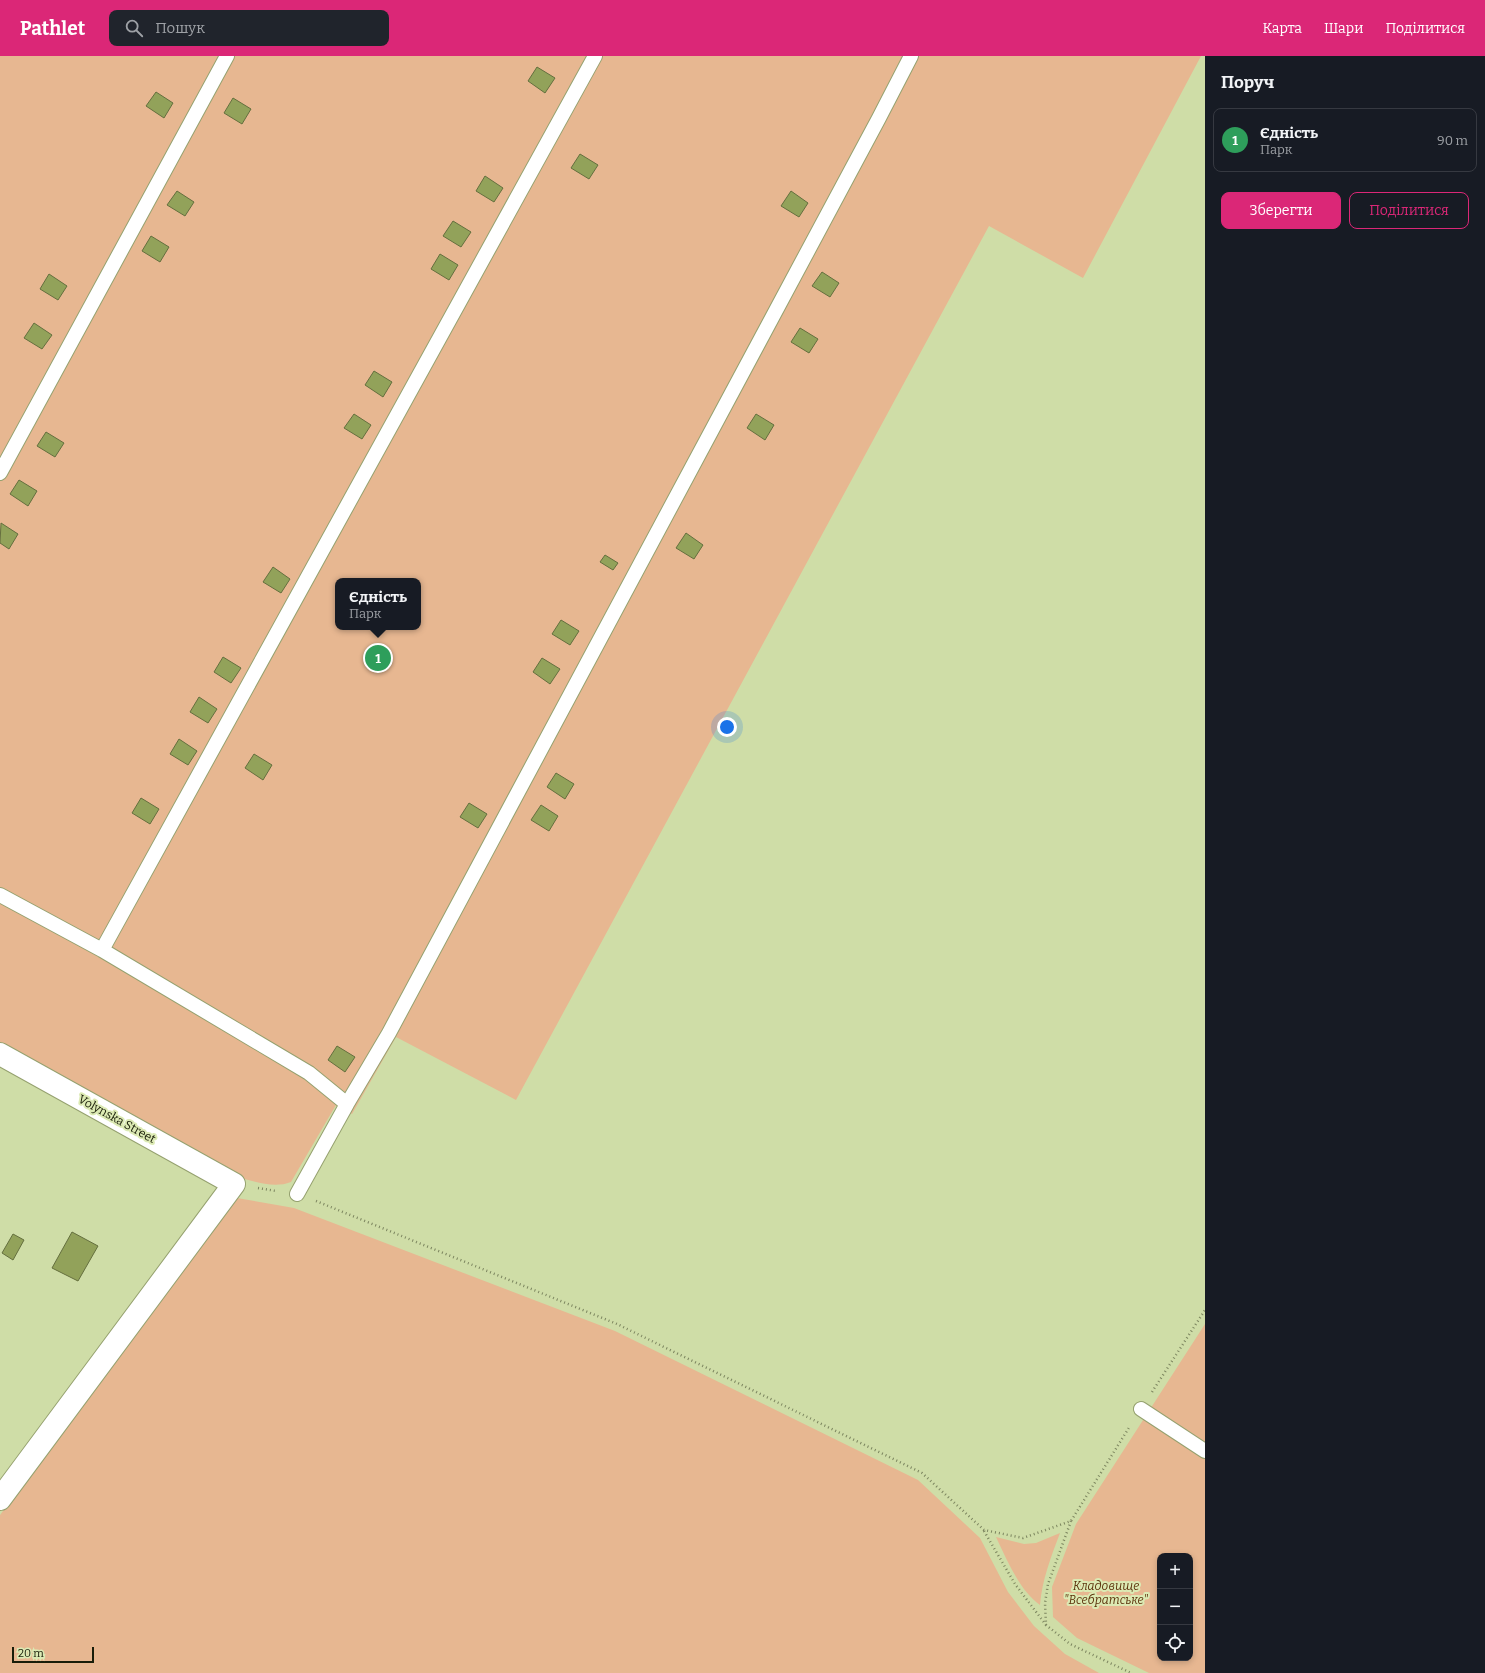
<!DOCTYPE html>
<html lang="uk">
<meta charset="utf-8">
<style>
body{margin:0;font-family:Bitter,serif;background:#20242c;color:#f1f3f6}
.controls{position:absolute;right:12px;bottom:12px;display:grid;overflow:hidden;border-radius:8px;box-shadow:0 2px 6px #0003}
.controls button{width:36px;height:36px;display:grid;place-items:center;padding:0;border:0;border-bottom:1px solid #363941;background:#171b24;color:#f1f3f6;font:20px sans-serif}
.scale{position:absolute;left:12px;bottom:10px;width:82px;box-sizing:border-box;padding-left:4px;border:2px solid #191d09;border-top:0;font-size:11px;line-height:14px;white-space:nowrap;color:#191d09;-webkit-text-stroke:3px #dceab4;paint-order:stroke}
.you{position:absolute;left:727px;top:671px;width:14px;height:14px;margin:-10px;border:3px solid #fff;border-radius:50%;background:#1a73e8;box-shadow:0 0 0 6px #1a73e833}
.badge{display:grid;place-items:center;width:26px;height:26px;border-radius:50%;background:#db2777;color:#fff;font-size:13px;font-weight:700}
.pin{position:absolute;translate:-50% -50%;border:2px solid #fff;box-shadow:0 1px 4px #0006}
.popup{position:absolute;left:335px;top:522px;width:86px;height:52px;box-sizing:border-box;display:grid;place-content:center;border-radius:8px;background:#171b24;filter:drop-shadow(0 1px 3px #0005);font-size:13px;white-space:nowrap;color:#9ea1a6}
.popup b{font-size:15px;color:#f1f3f6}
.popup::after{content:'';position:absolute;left:50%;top:100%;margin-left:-8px;border:8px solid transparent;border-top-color:#171b24}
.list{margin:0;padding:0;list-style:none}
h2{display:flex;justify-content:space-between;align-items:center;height:52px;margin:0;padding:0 16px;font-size:17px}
h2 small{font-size:13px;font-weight:400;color:#9ea1a6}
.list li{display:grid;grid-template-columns:26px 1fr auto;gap:12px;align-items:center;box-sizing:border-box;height:64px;margin:0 8px 8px;padding:0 8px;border:1px solid #363941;border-radius:8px}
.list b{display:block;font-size:15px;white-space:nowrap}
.list p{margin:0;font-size:13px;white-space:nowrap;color:#9ea1a6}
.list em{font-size:13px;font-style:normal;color:#9ea1a6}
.actions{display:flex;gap:8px;padding:12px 16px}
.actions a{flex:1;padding:9px 0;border:1px solid #db2777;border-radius:8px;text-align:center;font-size:14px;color:#db2777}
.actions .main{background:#db2777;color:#fff}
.icon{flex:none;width:22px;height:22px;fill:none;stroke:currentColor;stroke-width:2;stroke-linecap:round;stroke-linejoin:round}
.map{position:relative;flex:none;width:1205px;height:1617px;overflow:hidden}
header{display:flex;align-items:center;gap:24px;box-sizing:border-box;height:56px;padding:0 20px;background:#db2777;color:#fff}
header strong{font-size:19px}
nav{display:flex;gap:22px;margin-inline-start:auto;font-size:14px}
.search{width:280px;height:36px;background:#20242c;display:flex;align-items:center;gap:10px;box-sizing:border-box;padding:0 14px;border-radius:8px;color:#9ea1a6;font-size:15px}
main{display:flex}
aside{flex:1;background:#171b24}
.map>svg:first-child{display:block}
</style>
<header>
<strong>Pathlet</strong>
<div class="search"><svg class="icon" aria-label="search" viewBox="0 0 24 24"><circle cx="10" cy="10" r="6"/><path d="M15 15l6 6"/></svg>Пошук</div>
<nav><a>Карта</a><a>Шари</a><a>Поділитися</a></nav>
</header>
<main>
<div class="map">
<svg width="1205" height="1617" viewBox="0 0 1205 1617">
<rect width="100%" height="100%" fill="#cfdda7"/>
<!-- green -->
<path fill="#e7b791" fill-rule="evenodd" d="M0,0H1201L1083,222L989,170L516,1044L396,981L352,1058L336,1049L291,1126C273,1133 254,1125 237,1121L0,989ZM338,525H418V571H338Z
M237,1142L294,1152L615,1275L918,1424L980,1482L1008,1536L1034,1570L1065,1598L1099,1617H0V1459Z
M1205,1268V1617H1149L1077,1582L1053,1561L1052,1531L1076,1468ZM1160,1500H1190V1602H1160Z
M1060,1477C1051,1501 1042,1524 1040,1549C1019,1534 1007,1504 996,1481L1024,1488L1036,1487Z"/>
<!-- building -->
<path fill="#92a25a" stroke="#646f3e" d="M537,11L555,22L545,37L528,25Z
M156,36L173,47L164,62L146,50Z
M233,42L251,53L242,68L224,57Z
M580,98L598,109L589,123L571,112Z
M485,120L503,132L494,146L476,135Z
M177,135L194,146L185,160L167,149Z
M791,135L808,147L799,161L781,150Z
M453,165L471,176L461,191L443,180Z
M151,180L169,191L160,206L142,195Z
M440,198L458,209L449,224L431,213Z
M822,216L839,227L830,241L812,230Z
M49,218L67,230L58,244L40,233Z
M34,267L52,279L42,293L24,282Z
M800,272L818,283L809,297L791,286Z
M374,315L392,326L383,341L365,329Z
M354,358L371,369L362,383L344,372Z
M756,358L774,369L765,384L747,372Z
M46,376L64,387L55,401L37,390Z
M19,424L37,435L28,450L10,438Z
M1,467L18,478L9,493L0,487Z
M686,477L703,489L694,503L676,492Z
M605,499L618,507L613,514L600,506Z
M273,511L290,523L281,537L263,526Z
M561,564L579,575L570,589L552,578Z
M223,601L241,612L231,627L214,616Z
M542,602L560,613L550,628L533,616Z
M199,641L217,653L208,667L190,656Z
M179,683L197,695L188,709L170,698Z
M254,698L272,709L263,724L245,712Z
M556,717L574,728L565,743L547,731Z
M141,742L159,753L150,768L132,757Z
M469,747L487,758L478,772L460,761Z
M541,749L558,760L549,775L531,764Z
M337,990L355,1001L345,1016L328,1004Z
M72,1176L98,1190L78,1225L52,1212Z
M13,1178L24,1184L13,1204L2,1197Z"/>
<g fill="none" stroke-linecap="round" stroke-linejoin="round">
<defs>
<path id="lane" d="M0,417L227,0
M0,839L102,894L309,1017L347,1048L297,1138
M102,894L595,0
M347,1048L389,977L879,62L911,0
M1141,1353L1205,1395"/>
<path id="street" d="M0,998L234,1128L0,1443"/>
</defs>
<!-- lane casing -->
<use href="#lane" stroke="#95a16f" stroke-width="16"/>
<!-- street casing -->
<use href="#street" stroke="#95a16f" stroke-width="24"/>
<!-- path -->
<path stroke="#7c855f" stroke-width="2.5" stroke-dasharray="1 3" stroke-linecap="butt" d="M258,1132L276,1135
M316,1145L617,1268L922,1417L984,1474L1023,1482L1071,1465L1130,1370
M1152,1336L1205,1254
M1071,1465L1048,1528L1045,1547L1046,1569L1070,1588L1131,1617
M984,1475L1015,1528L1046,1569"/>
<!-- lane -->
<use href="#lane" stroke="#fff" stroke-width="14"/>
<!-- street -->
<use href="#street" stroke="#fff" stroke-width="22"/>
</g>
<g text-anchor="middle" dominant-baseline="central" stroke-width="4" stroke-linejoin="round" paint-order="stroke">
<!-- street labels -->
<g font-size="12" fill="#191d09" stroke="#dceab4">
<text transform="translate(117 1063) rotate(29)">Volynska Street</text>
</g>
<!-- park labels -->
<g font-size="12" font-style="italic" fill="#5d340d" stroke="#dceab4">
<text x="1106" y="1530">Кладовище<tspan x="1106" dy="14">"Всебратське"</tspan></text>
</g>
</g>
</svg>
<div class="controls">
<button>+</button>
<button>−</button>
<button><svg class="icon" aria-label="locate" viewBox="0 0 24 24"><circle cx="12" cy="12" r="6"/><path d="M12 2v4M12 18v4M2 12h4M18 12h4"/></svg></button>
</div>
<div class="scale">20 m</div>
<div class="you"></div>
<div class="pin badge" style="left:378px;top:602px;background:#2e9e5b">1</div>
<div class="popup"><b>Єдність</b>Парк</div>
</div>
<aside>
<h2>Поруч<small></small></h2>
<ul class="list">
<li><span class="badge" style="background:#2e9e5b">1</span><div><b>Єдність</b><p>Парк</p></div><em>90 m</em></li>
</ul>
<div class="actions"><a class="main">Зберегти</a><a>Поділитися</a></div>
</aside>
</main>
